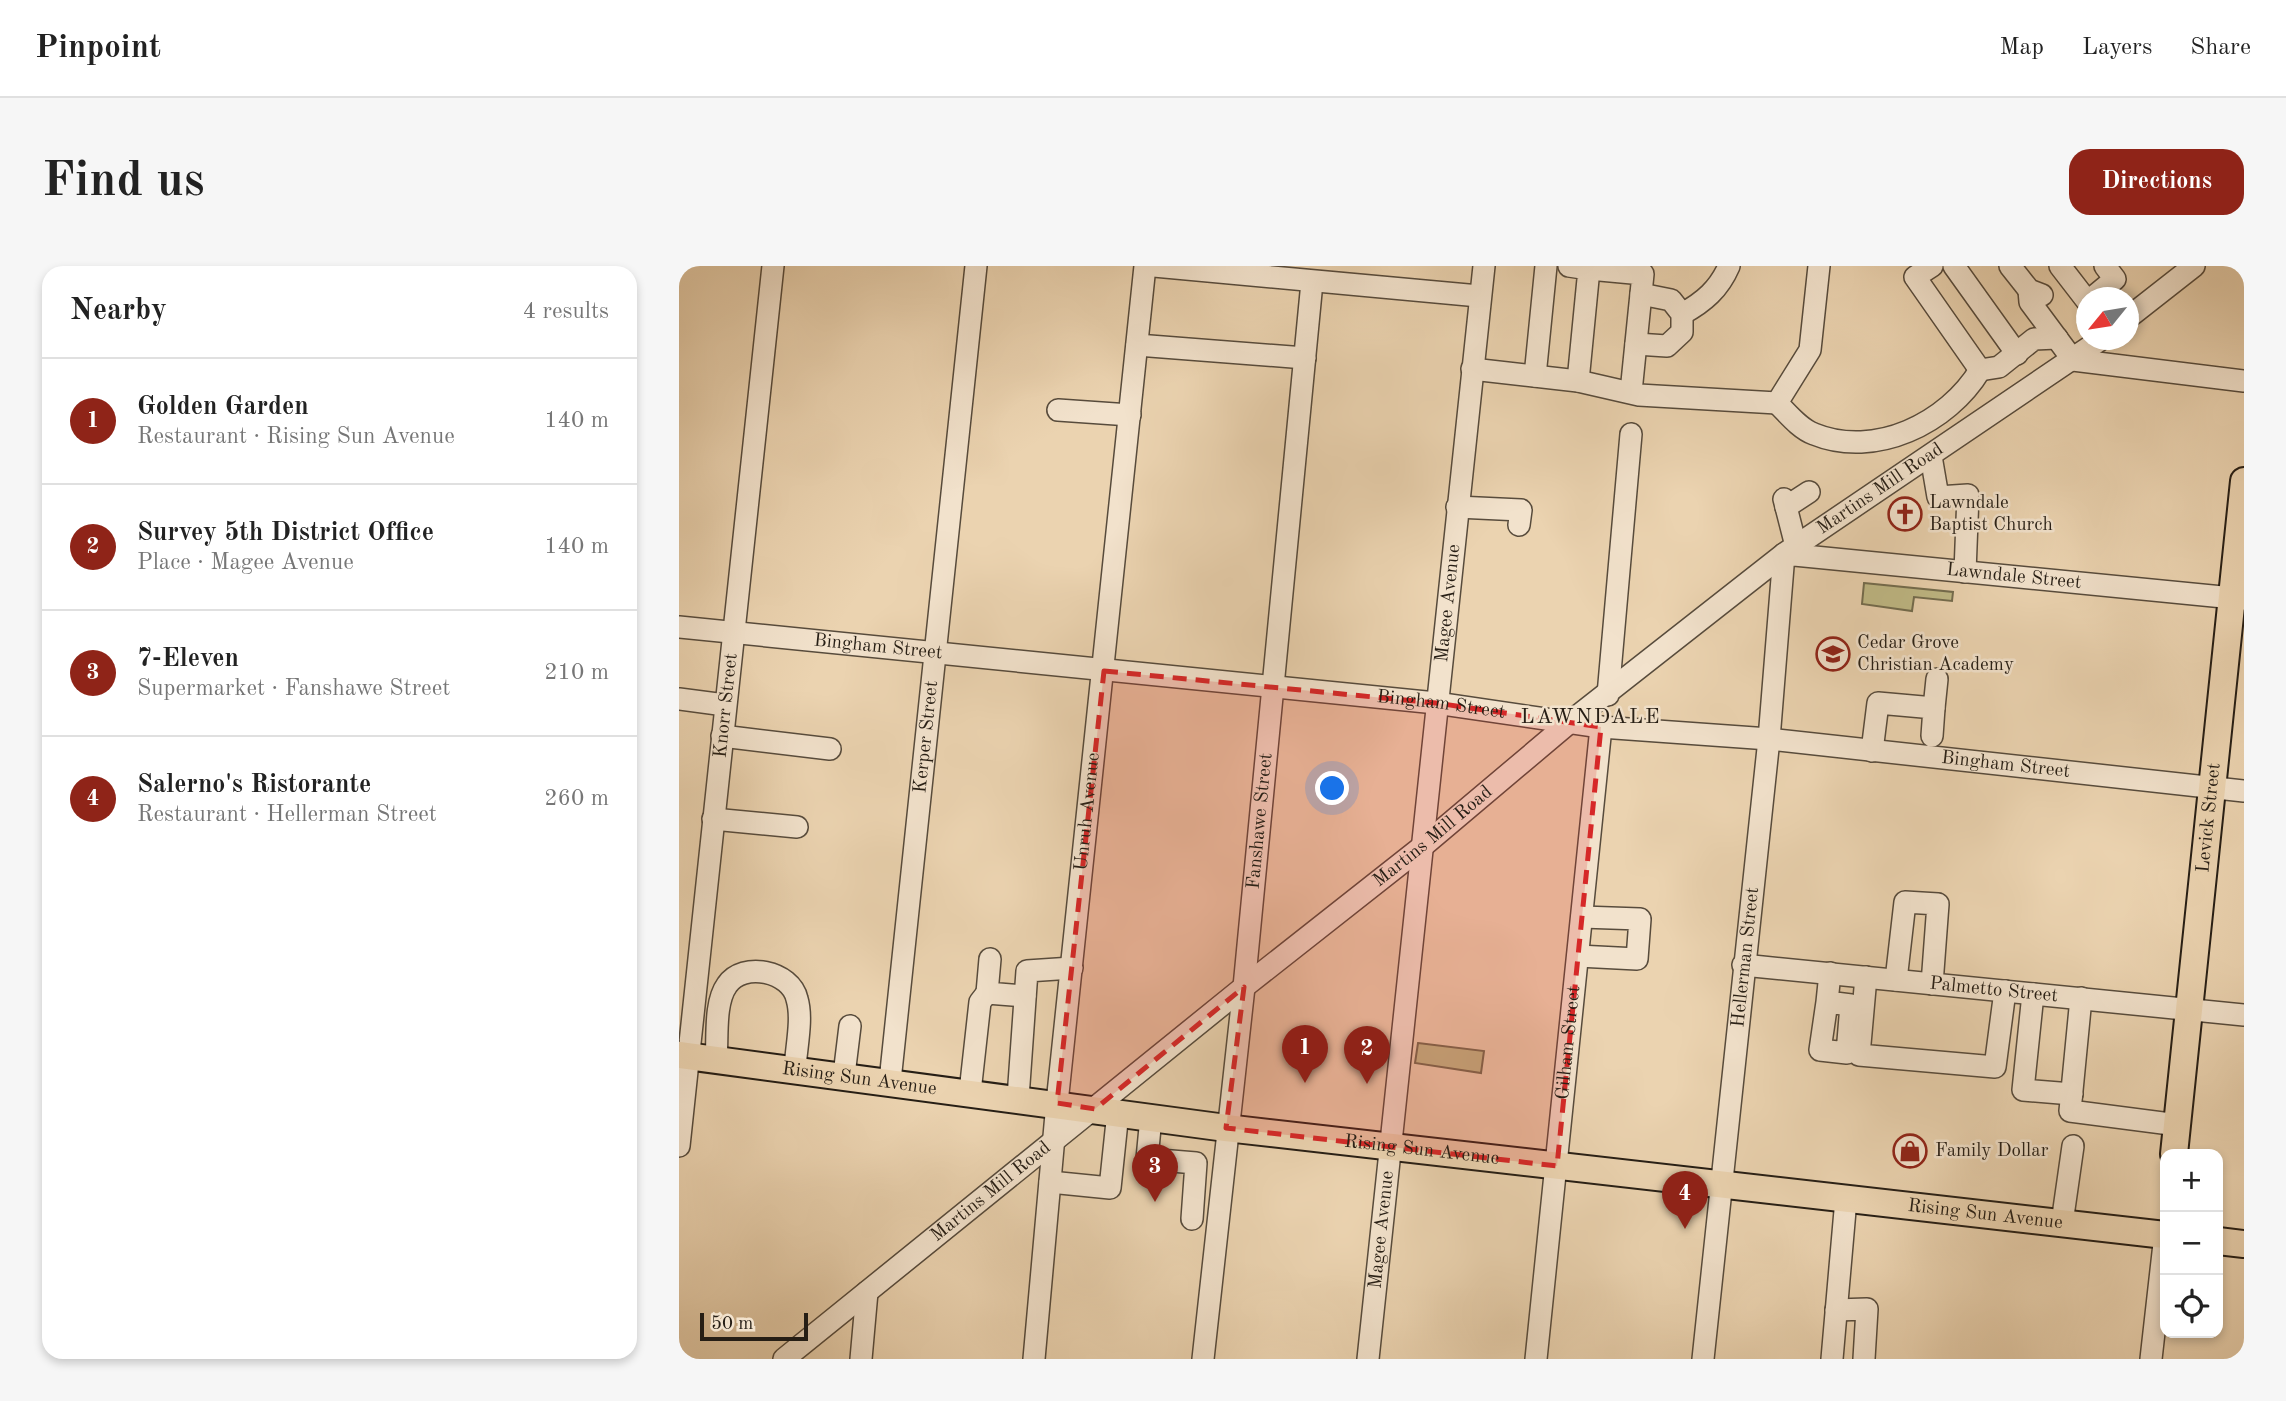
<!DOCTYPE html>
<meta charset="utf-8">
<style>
body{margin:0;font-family:"Old Standard TT",serif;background:#f6f6f6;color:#222}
.controls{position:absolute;right:21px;bottom:21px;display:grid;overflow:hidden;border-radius:14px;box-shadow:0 4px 10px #0003}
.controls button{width:63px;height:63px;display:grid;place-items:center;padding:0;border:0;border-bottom:2px solid #e0e0e0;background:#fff;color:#222;font:35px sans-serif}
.compass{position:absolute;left:1397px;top:21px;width:63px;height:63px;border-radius:50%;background:#fff;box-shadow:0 4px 10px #0003;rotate:240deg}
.scale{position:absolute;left:21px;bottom:18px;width:108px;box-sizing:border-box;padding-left:7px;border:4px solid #261e15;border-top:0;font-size:19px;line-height:24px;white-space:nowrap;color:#261e15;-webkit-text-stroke:5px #f2e2cc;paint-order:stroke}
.you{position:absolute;left:654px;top:523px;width:24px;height:24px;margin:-18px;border:5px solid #fff;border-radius:50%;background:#1a73e8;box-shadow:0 0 0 10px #1a73e833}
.badge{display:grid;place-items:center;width:46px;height:46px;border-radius:50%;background:#8f2418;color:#fff;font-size:23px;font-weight:700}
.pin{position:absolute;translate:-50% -58px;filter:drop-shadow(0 2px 4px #0008)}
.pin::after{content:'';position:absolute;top:37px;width:24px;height:21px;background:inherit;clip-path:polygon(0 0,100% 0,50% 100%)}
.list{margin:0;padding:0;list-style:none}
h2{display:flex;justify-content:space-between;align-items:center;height:91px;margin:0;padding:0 28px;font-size:30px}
h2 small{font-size:23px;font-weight:400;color:#767676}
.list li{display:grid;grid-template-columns:46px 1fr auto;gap:21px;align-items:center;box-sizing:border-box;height:126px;padding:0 28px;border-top:2px solid #e0e0e0}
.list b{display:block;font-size:26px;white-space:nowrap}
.list p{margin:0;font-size:23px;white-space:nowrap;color:#767676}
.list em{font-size:23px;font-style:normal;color:#767676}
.icon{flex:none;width:38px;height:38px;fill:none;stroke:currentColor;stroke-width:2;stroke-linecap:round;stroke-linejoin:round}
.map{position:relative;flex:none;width:1565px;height:1093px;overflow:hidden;border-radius:21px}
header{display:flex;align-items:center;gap:42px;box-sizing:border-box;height:98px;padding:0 35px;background:#fff;border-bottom:2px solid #e0e0e0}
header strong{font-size:33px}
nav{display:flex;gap:38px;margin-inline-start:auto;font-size:24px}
.intro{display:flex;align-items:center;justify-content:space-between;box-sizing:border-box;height:168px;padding:0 42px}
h1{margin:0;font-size:49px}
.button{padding:18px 32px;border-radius:21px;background:#8f2418;color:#fff;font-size:24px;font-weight:700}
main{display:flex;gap:42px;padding:0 42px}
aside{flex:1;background:#fff;border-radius:21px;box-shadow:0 4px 10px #0003}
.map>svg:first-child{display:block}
</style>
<header>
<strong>Pinpoint</strong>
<nav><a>Map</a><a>Layers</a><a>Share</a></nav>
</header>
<div class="intro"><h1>Find us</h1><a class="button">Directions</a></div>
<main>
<aside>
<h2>Nearby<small>4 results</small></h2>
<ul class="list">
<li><span class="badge">1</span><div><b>Golden Garden</b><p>Restaurant · Rising Sun Avenue</p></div><em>140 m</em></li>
<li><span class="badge">2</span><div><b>Survey 5th District Office</b><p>Place · Magee Avenue</p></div><em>140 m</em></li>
<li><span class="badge">3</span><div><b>7-Eleven</b><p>Supermarket · Fanshawe Street</p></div><em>210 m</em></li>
<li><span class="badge">4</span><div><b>Salerno's Ristorante</b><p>Restaurant · Hellerman Street</p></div><em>260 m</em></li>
</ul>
</aside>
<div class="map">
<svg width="1565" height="1093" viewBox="0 0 1565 1093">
<rect width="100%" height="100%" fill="#ebd3b0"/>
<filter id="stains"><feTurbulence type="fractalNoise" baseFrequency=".00286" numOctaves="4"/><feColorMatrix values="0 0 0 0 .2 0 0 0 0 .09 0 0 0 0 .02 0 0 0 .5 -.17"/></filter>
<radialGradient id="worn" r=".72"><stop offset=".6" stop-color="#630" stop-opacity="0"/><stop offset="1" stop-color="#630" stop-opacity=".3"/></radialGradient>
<!-- green -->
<path fill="#c0ba86" stroke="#736c4e" stroke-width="2" d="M1185,317L1274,326L1273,335L1235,331L1233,345L1183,338Z
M739,777L805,785L802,807L736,797Z"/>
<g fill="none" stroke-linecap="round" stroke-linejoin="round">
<defs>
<g id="minor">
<path d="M475,0L800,30"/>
<path d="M890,0L910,3L899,115"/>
<path d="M1140,0L1131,84L1098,137C1109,148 1121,163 1135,168C1196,193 1269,157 1301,104"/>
<path d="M1253,0L1236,11L1301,104L1320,101L1355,73L1378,72"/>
<path d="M1275,0L1338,88"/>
<path d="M1331,0L1350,24L1363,29"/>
<path d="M1381,0L1408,35"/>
<path d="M910,3L964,8L952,126"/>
<path d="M1350,24L1351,36L1394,94L1565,115"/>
<path d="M1413,32L1436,13L1426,0"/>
<path d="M1003,48C1025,36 1040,23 1050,0"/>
<path d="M1450,51L1515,0"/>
<path d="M957,78L988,80L1003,66V48L992,34L962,28"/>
<path d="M458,79L626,92"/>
<path d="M793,103L899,115L960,129L1098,137"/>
<path d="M856,110L867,0"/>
<path d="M379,144L451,149"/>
<path d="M1252,190L1259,231L1289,229L1286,306"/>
<path d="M1105,233L1117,280"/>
<path d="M778,241L842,244L840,259"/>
<path d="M1107,241L1130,226"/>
<path id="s1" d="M0,361L757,437L922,461L1090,473L1565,525"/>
<path d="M929,429L952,168"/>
<path d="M0,433L46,439"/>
<path d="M1255,442L1258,413"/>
<path d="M43,470L151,483"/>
<path d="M1193,485L1199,437L1255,442L1253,470"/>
<path d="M34,553L118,561"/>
<path d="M899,690L958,693L961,653L903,651"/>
<path d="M311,693L308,727L346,730"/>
<path id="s2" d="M1064,699L1565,749"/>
<path d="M1187,711L1180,789L1316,801L1326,725"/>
<path d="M1217,714L1226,636L1259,638L1253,718"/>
<path d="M1354,728L1344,824L1393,828"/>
<path d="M1402,732L1391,845L1499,859"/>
<path d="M1148,736L1141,784L1168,787L1172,739L1148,736L1151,707"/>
<path d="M37,794C39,772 35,737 48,719C64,695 112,705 118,733C124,753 117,782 116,803"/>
<path d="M165,809L171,760"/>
<path id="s3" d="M211,815L297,0"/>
<path d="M291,826L301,736L308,727"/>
<path d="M339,832L348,705L393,702"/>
<path d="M472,851L468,893L517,897L513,953"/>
<path id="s4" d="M0,880L94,0"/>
<path d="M371,916L431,922L439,846"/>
<path d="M1383,957L1394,880"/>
<path d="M1157,1044L1188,1043L1185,1093"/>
<path id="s5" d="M105,1093L565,721L744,580L891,456L1105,288L1421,74"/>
<path d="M182,1093L188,1026"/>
<path id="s6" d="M355,1093L378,837L466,0"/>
<path id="s7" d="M524,1093L565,721L633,16"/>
<path id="s8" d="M689,1093L805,0"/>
<path id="s9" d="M857,1093L922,461"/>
<path id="s10" d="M1024,1093L1090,473L1105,288L1565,333"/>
<path d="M1153,1093L1167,933"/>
<path d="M1472,1093L1486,969"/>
</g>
<g id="major">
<path id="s11" d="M0,789L547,862L1486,969"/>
<path id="s12" d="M1495,888L1565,215"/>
<path d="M1539,975L1565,978"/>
</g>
</defs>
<!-- minor casing -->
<use href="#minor" stroke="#574b3c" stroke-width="24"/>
<!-- major casing -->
<use href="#major" stroke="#261e15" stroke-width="30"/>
<!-- minor -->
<use href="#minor" stroke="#f2e2cc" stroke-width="21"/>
<!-- major -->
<use href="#major" stroke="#ebd3b0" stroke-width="26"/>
</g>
<!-- marked area -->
<path fill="#d62828" fill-opacity="0.2" stroke="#d62828" stroke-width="5" stroke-dasharray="14 9" stroke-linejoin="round" d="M425,405L757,437L922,461L878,900L547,862L565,721L416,843L378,837Z"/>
<!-- icons -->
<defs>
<symbol id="church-ring" viewBox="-11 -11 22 22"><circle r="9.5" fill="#f2e2cc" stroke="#8f2418" stroke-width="1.5"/><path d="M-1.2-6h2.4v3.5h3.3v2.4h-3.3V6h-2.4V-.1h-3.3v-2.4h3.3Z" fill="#8f2418"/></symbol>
<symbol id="school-ring" viewBox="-11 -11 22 22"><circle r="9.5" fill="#f2e2cc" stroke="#8f2418" stroke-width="1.5"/><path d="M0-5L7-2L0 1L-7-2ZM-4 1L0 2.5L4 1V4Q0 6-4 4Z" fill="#8f2418"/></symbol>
<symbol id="shop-ring" viewBox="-11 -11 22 22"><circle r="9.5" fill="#f2e2cc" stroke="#8f2418" stroke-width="1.5"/><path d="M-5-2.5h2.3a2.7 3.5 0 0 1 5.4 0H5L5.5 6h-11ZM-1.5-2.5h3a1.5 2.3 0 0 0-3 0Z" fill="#8f2418"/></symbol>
</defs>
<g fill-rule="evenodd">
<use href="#church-ring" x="1207" y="229" width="38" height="38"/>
<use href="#school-ring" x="1135" y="369" width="38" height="38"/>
<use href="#shop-ring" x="1212" y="866" width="38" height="38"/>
</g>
<g text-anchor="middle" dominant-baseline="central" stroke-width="5" stroke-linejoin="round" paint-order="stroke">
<!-- street labels -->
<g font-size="19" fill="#261e15" stroke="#f2e2cc">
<text stroke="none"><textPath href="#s5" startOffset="1400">Martins Mill Road</textPath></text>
<text stroke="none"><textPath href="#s10" startOffset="1040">Lawndale Street</textPath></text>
<text stroke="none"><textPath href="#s8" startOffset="760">Magee Avenue</textPath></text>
<text stroke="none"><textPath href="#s1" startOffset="200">Bingham Street</textPath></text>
<text stroke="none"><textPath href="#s1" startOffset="766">Bingham Street</textPath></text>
<text stroke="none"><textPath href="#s4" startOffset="443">Knorr Street</textPath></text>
<text stroke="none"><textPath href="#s3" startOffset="346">Kerper Street</textPath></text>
<text stroke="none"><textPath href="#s1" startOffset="1334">Bingham Street</textPath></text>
<text stroke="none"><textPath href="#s6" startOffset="550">Unruh Avenue</textPath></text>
<text stroke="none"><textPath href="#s12" startOffset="338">Levick Street</textPath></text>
<text stroke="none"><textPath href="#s7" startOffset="541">Fanshawe Street</textPath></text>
<text stroke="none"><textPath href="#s5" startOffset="833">Martins Mill Road</textPath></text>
<text stroke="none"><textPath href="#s10" startOffset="404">Hellerman Street</textPath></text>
<text stroke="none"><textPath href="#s2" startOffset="252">Palmetto Street</textPath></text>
<text stroke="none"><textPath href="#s9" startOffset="318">Gilham Street</textPath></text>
<text stroke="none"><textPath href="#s11" startOffset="182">Rising Sun Avenue</textPath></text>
<text stroke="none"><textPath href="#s11" startOffset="749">Rising Sun Avenue</textPath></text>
<text stroke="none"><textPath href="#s5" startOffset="266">Martins Mill Road</textPath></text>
<text stroke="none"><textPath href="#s11" startOffset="1316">Rising Sun Avenue</textPath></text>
<text stroke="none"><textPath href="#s8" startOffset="130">Magee Avenue</textPath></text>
</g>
<!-- poi labels -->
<g font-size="19" fill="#261e15" stroke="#f2e2cc" text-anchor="start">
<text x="1250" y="237">Lawndale<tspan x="1250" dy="22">Baptist Church</tspan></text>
<text x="1178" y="377">Cedar Grove<tspan x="1178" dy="22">Christian Academy</tspan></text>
<text x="1256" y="885">Family Dollar</text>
</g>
<!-- neighbourhood labels -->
<g font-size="21" letter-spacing="2" fill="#261e15" stroke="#f2e2cc">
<text x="912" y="451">LAWNDALE</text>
</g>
</g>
<rect width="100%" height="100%" filter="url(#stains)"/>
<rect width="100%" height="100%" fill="url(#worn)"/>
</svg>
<div class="controls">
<button>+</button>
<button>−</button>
<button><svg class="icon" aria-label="locate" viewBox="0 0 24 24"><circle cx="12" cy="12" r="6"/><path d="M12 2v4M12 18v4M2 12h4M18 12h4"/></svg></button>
</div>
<svg class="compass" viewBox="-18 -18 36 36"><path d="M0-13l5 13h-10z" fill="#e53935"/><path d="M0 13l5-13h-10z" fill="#767676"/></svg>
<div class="scale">50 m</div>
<div class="you"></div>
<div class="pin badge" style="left:626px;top:817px">1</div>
<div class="pin badge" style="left:688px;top:818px">2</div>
<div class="pin badge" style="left:476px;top:936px">3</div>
<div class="pin badge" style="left:1006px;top:963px">4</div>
</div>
</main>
